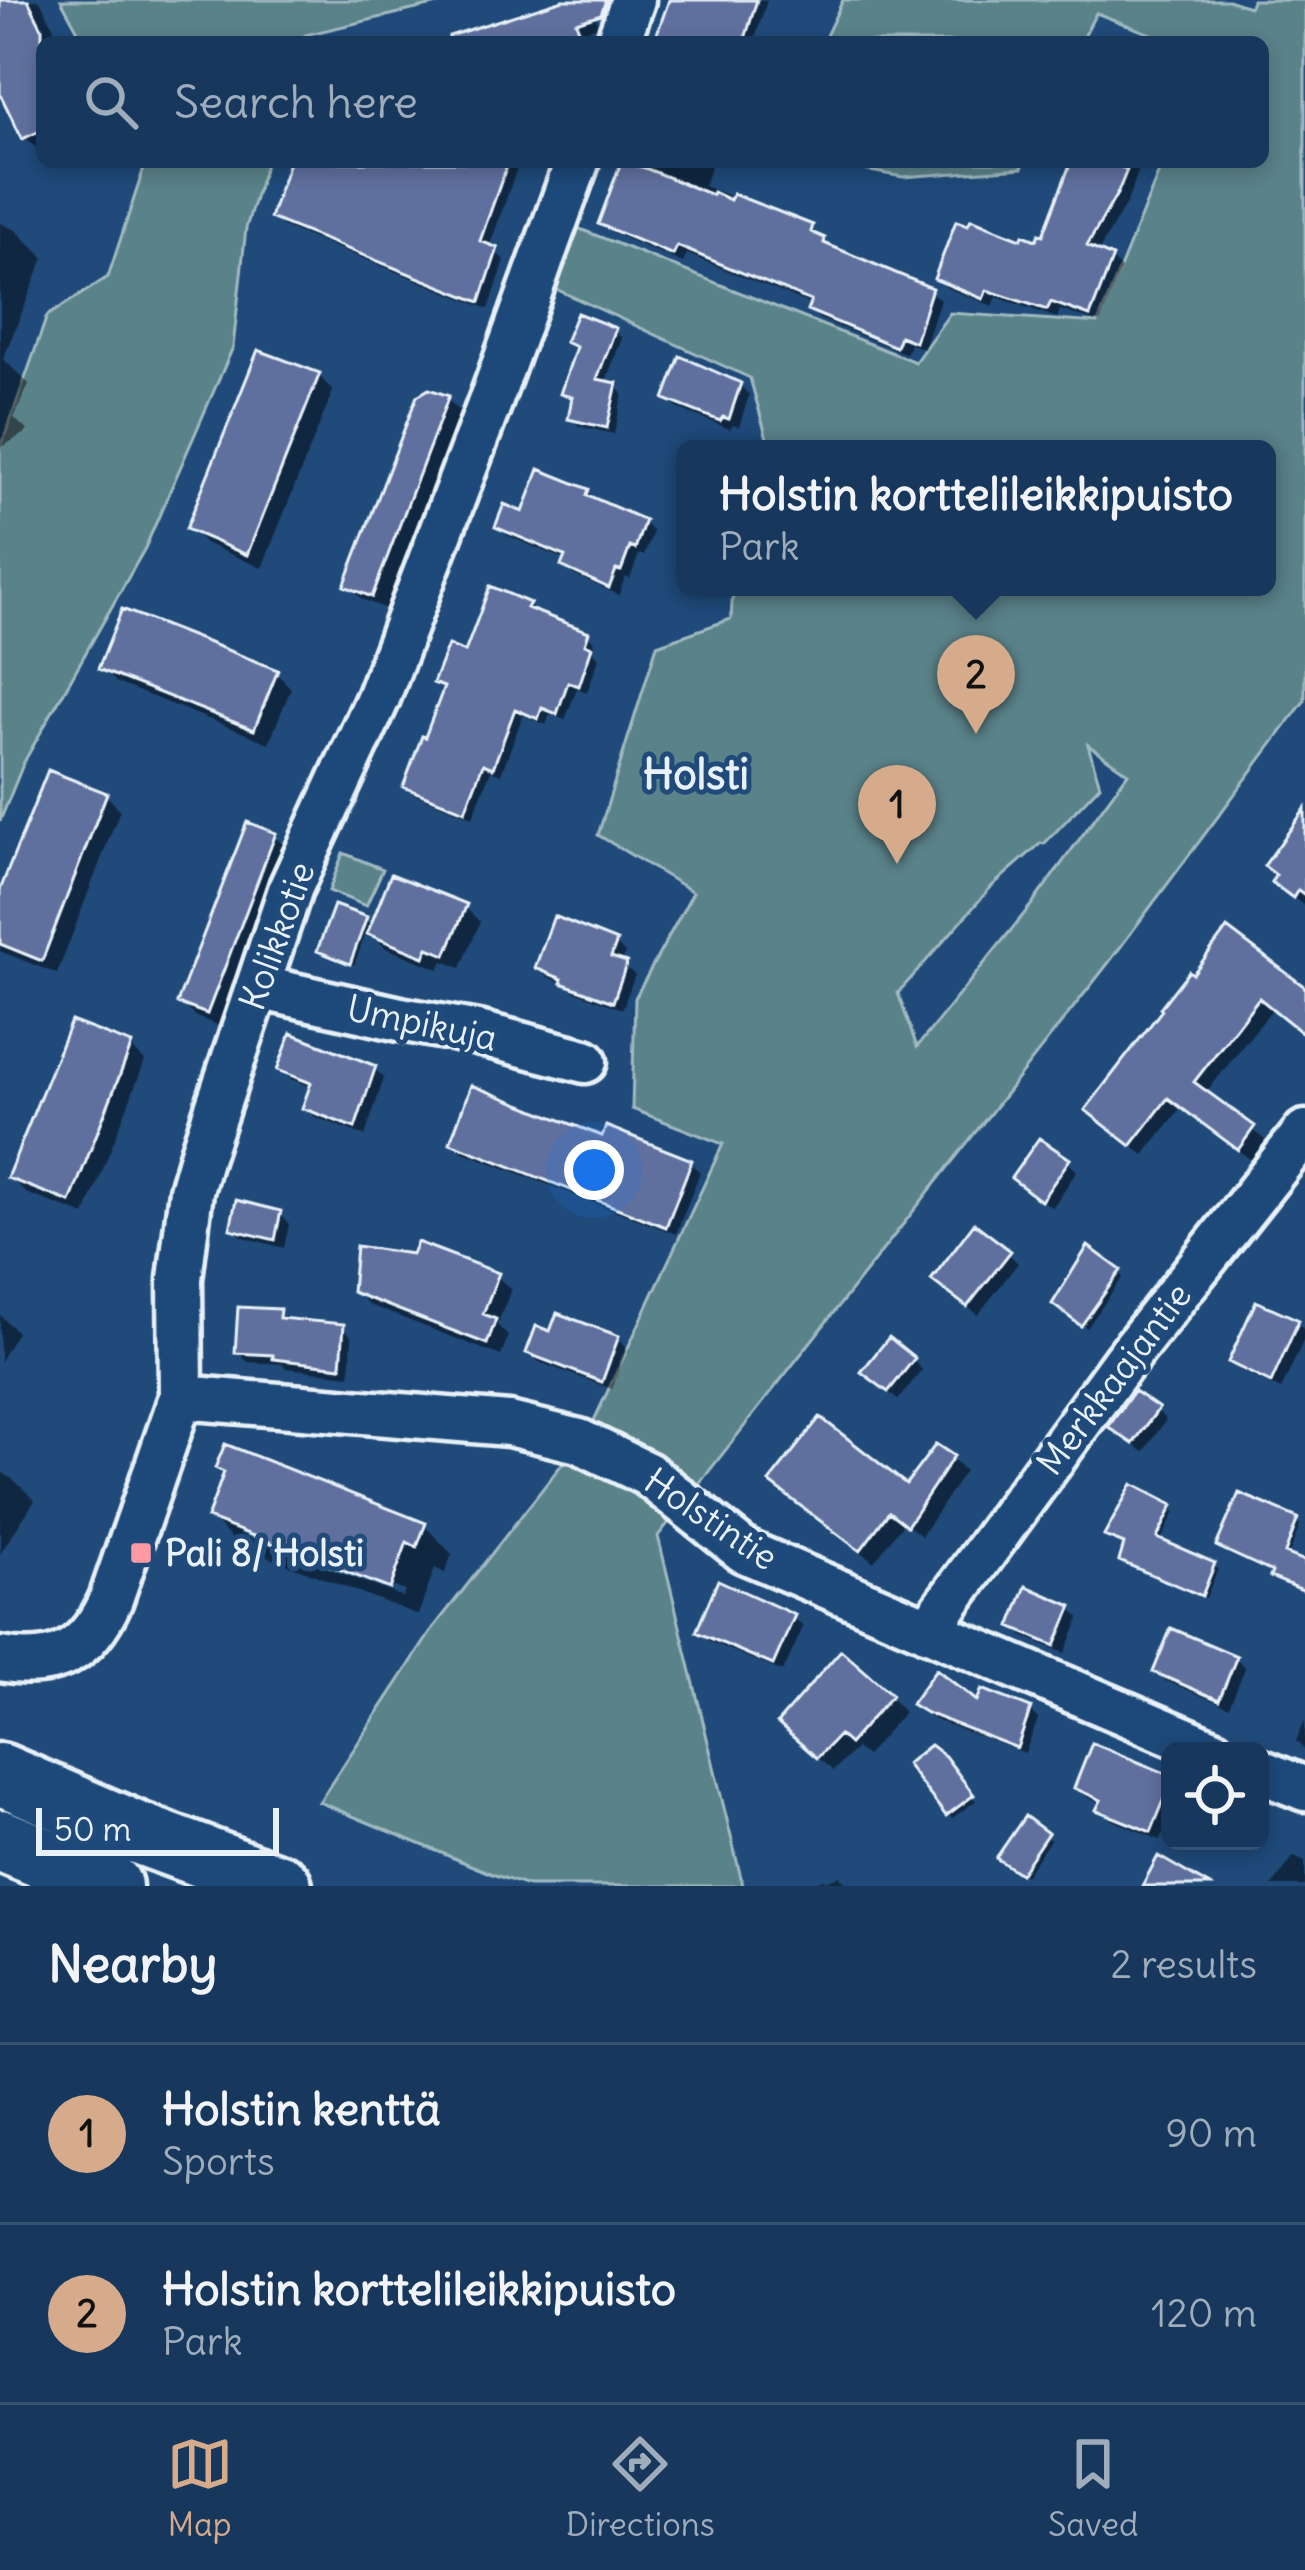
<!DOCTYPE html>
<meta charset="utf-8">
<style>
body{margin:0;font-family:Delius,sans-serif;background:#244365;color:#f1f3f6}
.controls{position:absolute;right:36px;bottom:36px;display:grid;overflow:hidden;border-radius:18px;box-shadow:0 6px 18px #0003}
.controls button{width:108px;height:108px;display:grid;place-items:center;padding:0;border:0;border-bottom:3px solid #365272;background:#17385c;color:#f1f3f6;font:60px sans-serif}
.scale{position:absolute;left:36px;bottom:30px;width:243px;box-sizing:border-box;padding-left:12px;border:6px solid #e8f1f8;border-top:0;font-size:33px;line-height:42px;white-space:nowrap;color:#e8f1f8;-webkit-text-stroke:9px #1f4a7a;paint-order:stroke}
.you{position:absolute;left:594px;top:1170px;width:42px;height:42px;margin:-30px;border:9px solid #fff;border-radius:50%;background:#1a73e8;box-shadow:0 0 0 18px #1a73e833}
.badge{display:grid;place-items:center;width:78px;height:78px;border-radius:50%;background:#d6ab8b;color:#111;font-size:39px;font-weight:700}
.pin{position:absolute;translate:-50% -99px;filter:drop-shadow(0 3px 6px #0008)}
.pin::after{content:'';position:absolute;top:63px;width:42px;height:36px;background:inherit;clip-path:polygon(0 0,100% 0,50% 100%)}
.popup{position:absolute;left:676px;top:440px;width:600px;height:156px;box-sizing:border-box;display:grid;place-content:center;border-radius:18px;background:#17385c;filter:drop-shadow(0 3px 9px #0005);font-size:39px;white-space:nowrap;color:#9eacbb}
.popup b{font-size:45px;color:#f1f3f6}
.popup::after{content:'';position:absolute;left:50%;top:100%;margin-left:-24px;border:24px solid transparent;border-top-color:#17385c}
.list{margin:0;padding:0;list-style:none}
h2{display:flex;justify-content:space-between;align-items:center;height:156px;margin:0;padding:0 48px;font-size:51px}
h2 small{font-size:39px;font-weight:400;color:#9eacbb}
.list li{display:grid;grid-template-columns:78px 1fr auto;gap:36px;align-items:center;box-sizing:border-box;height:180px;padding:0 48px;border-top:3px solid #365272}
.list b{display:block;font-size:45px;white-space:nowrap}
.list p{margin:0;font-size:39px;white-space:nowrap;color:#9eacbb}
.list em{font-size:39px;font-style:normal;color:#9eacbb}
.icon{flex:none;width:66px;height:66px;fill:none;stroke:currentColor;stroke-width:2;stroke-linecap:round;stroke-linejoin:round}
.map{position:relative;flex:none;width:1305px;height:1886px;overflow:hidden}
.search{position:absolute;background:#17385c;box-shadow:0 6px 18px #0003;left:36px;right:36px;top:36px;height:132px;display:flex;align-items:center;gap:30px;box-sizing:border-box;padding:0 42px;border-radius:18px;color:#9eacbb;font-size:45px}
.sheet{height:516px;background:#17385c}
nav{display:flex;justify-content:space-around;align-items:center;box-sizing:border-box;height:168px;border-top:3px solid #365272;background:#17385c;font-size:33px;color:#9eacbb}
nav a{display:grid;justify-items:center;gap:6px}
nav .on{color:#d6ab8b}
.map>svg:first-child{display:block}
</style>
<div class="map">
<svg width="1305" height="1886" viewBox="0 0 1305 1886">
<rect width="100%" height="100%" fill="#1f4a7a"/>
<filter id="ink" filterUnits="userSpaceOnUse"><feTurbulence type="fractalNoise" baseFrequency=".00833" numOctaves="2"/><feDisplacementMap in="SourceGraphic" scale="24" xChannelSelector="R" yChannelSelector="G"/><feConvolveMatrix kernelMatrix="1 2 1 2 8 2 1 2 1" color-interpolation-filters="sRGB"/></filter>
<g filter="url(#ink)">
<!-- green -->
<path fill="#5a8289" stroke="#a1bac0" stroke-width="3" fill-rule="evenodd" d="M61,0H455L305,35L302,42H84Z
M843,0H1228L1249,7L1253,0H1305V700L1110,961L658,1536L743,1886H528L492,1874L319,1802L435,1626L591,1427L723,1144L632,1109L635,998L693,892L598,835L657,645L731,619L733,587H1267V449H770L750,378L547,285L570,225L915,362L950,313L1098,323L1163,162H1263V42H1171L1096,13L1081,42H823ZM1088,745L1128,773L1032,904L917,1047L898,993L992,886L1041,843L1044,844L1100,785Z
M146,162H266L246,228L233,347L145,548L24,762L0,821V450L47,316L108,277Z
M820,162H1025L1022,168L903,177Z
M343,853L383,869L366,906L329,891Z"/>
<!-- shadow -->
<path fill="#0007" fill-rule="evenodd" d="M0,0H40L61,42H42V154L25,137L0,86Z
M576,0H586L593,6L598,26L583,31L586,38L574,42H481Z
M671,0H767L754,42H657Z
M295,162H519L489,248L505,260L489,309L282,226L273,217Z
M624,162H712L704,186L811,228L833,250L930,291L940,300L924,349L910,344L906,354L820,319L810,309L812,305L687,254L683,263L611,232L601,223Z
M1074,162H1142L1127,202L1097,254L1111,259L1121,269L1100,323L1060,310L1057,318L997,297L993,306L947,288L937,278L1023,243L1038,244L1044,239Z
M0,223L16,230L44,258L3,359L29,384L14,418L28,431L2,447L0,452Z
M614,331L622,338L605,383L616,386L623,393L614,434L579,426L572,418L574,402L564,393L578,351L569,342Z
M319,376L333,391L262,568L205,543L190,528Z
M740,385L749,395L739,427L733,425L730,429L677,408L667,399Z
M447,399L461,413L386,609L362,599L348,585Z
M587,491L597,501L643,522L653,532L644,556L639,554L630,579L625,577L619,595L574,575L564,566L566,560L508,536L498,526Z
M491,590L529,605L537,613L587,634L595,643L593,651L599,658L587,692L577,688L565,720L550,714L546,725L523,715L501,774L491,770L473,817L414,794L406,786L446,691L437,682L467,656Z
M102,668L276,673L291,688L269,743L117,683Z
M106,795L120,810L57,974L0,951V897Z
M1305,814V902L1303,905L1284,891Z
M274,836L289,850L222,1027L196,1017L181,1003Z
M465,907L480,922L461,968L443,961L439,969L386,948L367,930L354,965L321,950L366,920L373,927Z
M615,943L625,953L621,964L635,975L622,1009L574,991L568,985L548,977L538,968Z
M1194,979L1302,989L1305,986V1034L1273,1008L1205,1094L1265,1140L1251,1160L1181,1108L1144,1155L1100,1122Z
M130,1046L145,1061L85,1215L26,1193L11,1178Z
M374,1068L384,1078L365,1136L315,1117L305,1107L312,1087L290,1079L281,1069Z
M604,1140L691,1163L700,1172L676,1234L463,1152L454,1142Z
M1068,1162L1077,1171L1052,1208L1024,1187Z
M279,1214L289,1224L284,1248L243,1237L233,1228Z
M1009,1254L1018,1263L978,1315L945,1289Z
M1119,1273L1123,1277L1087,1328L1060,1308Z
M497,1276L511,1290L497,1325L508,1336L501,1356L369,1305L355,1291Z
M278,1312L288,1322L343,1327L352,1337L350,1375L286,1368L282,1364L248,1362L238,1352Z
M0,1315L17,1332L0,1361Z
M1297,1323L1305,1331V1337L1281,1390L1241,1371L1231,1361Z
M618,1339L627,1348L612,1389L539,1362L529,1352Z
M913,1360L922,1370L898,1400L875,1381Z
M1157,1410L1166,1420L1144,1452L1121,1436Z
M952,1458L965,1471L921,1536L904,1522L874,1562L786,1494L907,1488Z
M219,1467L424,1525L452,1554L445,1573L435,1568L418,1615L238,1545L210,1517L226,1475ZM240,1527L405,1591L403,1597L240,1534Z
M0,1471L15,1481L35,1500L0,1554Z
M1171,1508L1175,1512L1160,1542L1218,1569L1206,1598L1126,1564L1127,1546L1108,1536Z
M1296,1520L1300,1525L1288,1557L1305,1564V1591L1220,1546Z
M1070,1608L1080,1618L1065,1653L1023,1636L1014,1626Z
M793,1617L803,1627L783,1672L709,1641L700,1631Z
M1236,1658L1245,1668L1229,1707L1166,1681L1156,1672Z
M890,1697L904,1712L866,1756L856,1748L833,1771L796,1738Z
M923,1711H1030L1038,1719L1025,1753L935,1720Z
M1305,1720V1750L1296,1741Z
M948,1764L976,1801L952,1818L948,1814Z
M1170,1779V1817L1160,1840L1110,1819L1100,1809L1102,1804L1087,1797L1077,1788Z
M1025,1820L1050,1840L1025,1876L1004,1862Z
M1294,1856L1305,1862V1886H1272Z
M839,1876L849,1886H807L824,1879L826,1881Z"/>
<!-- building -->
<path fill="#60709e" stroke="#e8f1f8" stroke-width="3" d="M0,0H28L42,28V130L22,139L0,94Z
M563,0H606L601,14L576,22L579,30L541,42H449V36Z
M669,0H757L744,42H654Z
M289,162H508L480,241L498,248L480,302L270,218Z
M621,162L645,168L712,195L713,192L730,200L733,194L813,225L811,232L825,238L824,243L932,288L915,342L900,336L896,347L807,310L811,301L677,246L673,255L598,224Z
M1071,162H1111L1127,170L1118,192L1087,246L1113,257L1090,316L1051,302L1047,310L987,290L983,299L934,279L956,221L968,225L971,219L1021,239L1023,235L1036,240L1039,234L1043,235Z
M577,313L616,328L597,379L617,383L607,428L568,419L572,397L560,394L576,347L565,342Z
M258,350L320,373L247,555L186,529Z
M680,356L741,383L729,419L723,417L720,421L664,399Z
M429,389L449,396L372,597L344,586L417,396Z
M539,469L589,489L587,495L645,520L635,549L630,547L621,571L616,570L609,588L561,566L565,556L495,527L504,504L523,512Z
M490,586L530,603L527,608L589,632L585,644L592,647L579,686L568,682L557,714L542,708L538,719L515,709L493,768L483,764L465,811L403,787L422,736L425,737L444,687L433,683L448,645L465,652Z
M122,609L278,670L254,730L98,669Z
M48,770L107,793L42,961L0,944V890Z
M1305,809V895L1298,890L1293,898L1271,882L1276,875L1264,866Z
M247,822L276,833L207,1014L177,1003Z
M391,874L467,904L446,955L428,948L424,957L367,934Z
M334,905L367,917L350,964L317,951Z
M554,916L617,941L611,957L627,962L613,1002L561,983L562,979L535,968Z
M1227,928L1305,987V1035L1259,998L1194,1082L1255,1126L1238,1150L1168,1098L1131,1146L1085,1110L1162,1010L1160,1008L1189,971L1193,974Z
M71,1021L132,1044L70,1202L7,1178Z
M291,1033L376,1066L355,1128L302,1108L311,1083L277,1070Z
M471,1085L602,1136L606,1126L692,1160L666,1227L450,1143Z
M1039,1138L1070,1159L1041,1201L1011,1178Z
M236,1200L281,1211L275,1240L230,1229Z
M974,1223L1011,1251L967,1307L931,1280Z
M417,1242L499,1273L483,1314L496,1319L487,1344L352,1292L356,1246L412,1254Z
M1088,1246L1121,1270L1081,1326L1052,1304Z
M1256,1301L1299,1320L1271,1383L1228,1362Z
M238,1307L280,1309L279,1318L344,1324L341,1367L273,1359V1355L235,1353Z
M557,1313L619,1336L602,1382L526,1353L536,1326L550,1331Z
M889,1337L915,1358L888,1392L861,1372Z
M1134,1391L1159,1408L1133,1444L1108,1427Z
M820,1417L906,1484L936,1444L954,1456L907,1526L889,1512L860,1551L769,1482Z
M225,1444L426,1523L417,1547L407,1542L390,1589L207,1518L224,1472L215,1468Z
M1132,1484L1173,1505L1157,1538L1215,1563L1202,1596L1119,1561L1124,1544L1104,1536Z
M1239,1493L1298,1518L1285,1553L1305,1561V1591L1270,1577L1272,1572L1216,1546Z
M718,1580L795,1615L773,1665L696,1632Z
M1026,1586L1072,1606L1055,1646L1010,1627Z
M1171,1628L1237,1656L1219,1700L1153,1672Z
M841,1650L892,1695L849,1744L839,1735L817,1758L777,1723Z
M936,1669L977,1701L982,1689L1031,1708L1017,1748L924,1712L911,1704Z
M1092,1743L1170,1775V1786L1151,1832L1096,1810L1101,1800L1074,1788Z
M930,1745L945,1756L974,1795L946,1816L906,1764Z
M1025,1816L1048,1833L1020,1874L996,1858Z
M1158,1856L1210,1886H1142Z"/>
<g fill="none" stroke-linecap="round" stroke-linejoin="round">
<defs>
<path id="minor" d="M618,42L633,0
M258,987L400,1019L478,1033L585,1061
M181,1397L509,1424L579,1441L647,1474L744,1551L1213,1751
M928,1630L1125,1360L1305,1132
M0,1659C57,1669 88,1651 111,1599L181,1397L180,1279L191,1191L201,1156L291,887L378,698L492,397L577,162
M1260,1771L1305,1789"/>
<path id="highway" d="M0,1774L135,1832L281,1886
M0,1840L111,1886"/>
</defs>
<!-- minor casing -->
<use href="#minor" stroke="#e8f1f8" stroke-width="51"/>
<!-- highway casing -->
<use href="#highway" stroke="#e8f1f8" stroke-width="69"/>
<!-- minor -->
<use href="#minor" stroke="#1f4a7a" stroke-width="42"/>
<!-- highway -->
<use href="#highway" stroke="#1f4a7a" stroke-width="60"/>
</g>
</g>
<!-- markers -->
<rect fill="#ff9aa2" stroke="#1f4a7a" stroke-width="4.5" x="129" y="1541" width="24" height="24" rx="6"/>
<g text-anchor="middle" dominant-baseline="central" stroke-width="10" stroke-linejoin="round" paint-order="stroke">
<!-- street labels -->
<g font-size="36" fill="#e8f1f8" stroke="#1f4a7a">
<text transform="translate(277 936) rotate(-70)">Kolikkotie</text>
<text transform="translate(422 1023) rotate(12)">Umpikuja</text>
<text transform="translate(1114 1379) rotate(-53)">Merkkaajantie</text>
<text transform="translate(711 1519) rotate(34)">Holstintie</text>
</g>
<!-- poi labels -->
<g font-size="36" font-weight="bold" fill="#e8f1f8" stroke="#1f4a7a" text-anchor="start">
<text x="165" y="1553">Pali 8/ Holsti</text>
</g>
<!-- quarter labels -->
<g font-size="42" font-weight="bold" fill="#e8f1f8" stroke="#1f4a7a">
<text x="696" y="774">Holsti</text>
</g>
</g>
</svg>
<div class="controls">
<button><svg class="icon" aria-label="locate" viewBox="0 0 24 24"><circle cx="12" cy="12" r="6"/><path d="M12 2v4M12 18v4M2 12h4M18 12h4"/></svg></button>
</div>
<div class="scale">50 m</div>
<div class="you"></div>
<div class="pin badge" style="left:897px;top:864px">1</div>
<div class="pin badge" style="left:976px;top:734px">2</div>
<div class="popup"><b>Holstin korttelileikkipuisto</b>Park</div>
<div class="search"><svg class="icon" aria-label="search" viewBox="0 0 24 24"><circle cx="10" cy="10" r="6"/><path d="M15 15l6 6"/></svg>Search here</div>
</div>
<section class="sheet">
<h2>Nearby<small>2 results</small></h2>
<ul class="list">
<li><span class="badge">1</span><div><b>Holstin kenttä</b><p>Sports</p></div><em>90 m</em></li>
<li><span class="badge">2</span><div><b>Holstin korttelileikkipuisto</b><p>Park</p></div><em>120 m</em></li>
</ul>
</section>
<nav>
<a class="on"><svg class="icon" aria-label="map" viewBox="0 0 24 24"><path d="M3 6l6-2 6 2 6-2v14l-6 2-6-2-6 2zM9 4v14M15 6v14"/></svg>Map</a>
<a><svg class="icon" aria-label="directions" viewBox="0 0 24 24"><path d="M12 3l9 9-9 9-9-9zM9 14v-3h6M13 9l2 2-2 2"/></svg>Directions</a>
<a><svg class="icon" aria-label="saved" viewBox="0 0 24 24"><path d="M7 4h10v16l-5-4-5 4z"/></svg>Saved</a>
</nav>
